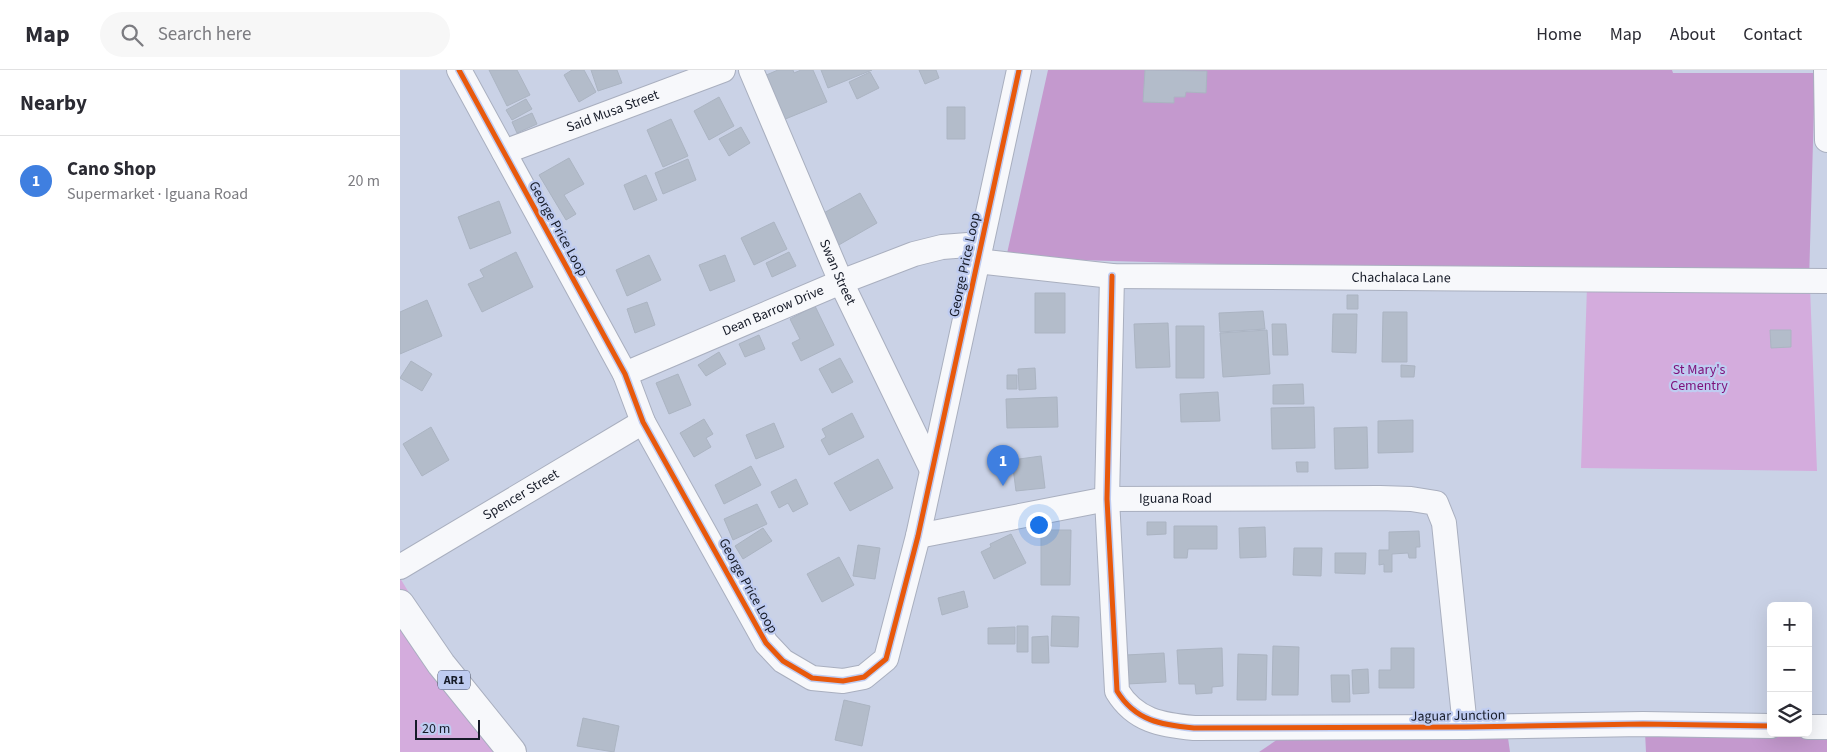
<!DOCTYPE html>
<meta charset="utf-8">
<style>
body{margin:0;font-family:"Source Sans 3",sans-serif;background:#f7f7f7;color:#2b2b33}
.controls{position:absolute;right:15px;bottom:15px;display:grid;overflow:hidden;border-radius:8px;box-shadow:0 5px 20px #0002}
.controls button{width:45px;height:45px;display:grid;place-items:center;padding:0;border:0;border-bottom:1px solid #e1e1e2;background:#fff;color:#2b2b33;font:25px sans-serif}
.scale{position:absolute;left:15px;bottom:12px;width:65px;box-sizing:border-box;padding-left:5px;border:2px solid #161b28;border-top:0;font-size:14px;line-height:18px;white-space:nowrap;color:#161b28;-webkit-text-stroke:4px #bfccf1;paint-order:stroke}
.you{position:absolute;left:638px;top:454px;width:18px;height:18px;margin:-12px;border:4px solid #fff;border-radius:50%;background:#1a73e8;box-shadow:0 0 0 8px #1a73e833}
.badge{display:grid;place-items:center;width:32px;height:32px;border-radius:50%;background:#d93025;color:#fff;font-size:16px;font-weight:700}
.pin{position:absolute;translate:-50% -41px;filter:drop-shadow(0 1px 2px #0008)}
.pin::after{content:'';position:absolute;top:26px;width:18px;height:15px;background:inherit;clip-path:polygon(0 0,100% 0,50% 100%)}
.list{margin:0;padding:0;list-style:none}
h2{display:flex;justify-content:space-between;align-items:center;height:65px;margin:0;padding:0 20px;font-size:21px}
h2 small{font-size:16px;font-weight:400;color:#7c7c81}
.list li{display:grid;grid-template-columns:32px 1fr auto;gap:15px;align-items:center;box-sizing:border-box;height:90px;padding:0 20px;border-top:1px solid #e1e1e2}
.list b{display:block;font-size:19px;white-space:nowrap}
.list p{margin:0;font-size:16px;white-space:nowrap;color:#7c7c81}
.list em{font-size:16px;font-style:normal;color:#7c7c81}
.icon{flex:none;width:28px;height:28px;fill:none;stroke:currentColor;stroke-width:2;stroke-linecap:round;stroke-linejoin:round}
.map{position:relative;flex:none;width:1427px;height:682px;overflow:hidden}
header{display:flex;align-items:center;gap:30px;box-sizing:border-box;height:70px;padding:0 25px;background:#fff;border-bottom:1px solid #e1e1e2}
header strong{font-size:24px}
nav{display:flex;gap:28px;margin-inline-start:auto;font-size:18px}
.search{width:350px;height:45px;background:#f7f7f7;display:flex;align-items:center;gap:12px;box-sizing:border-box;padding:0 18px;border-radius:28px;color:#7c7c81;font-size:19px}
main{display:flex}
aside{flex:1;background:#fff}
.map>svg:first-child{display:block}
</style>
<header>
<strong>Map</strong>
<div class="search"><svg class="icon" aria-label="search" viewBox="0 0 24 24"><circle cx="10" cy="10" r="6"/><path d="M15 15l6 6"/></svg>Search here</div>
<nav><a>Home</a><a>Map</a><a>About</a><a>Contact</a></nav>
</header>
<main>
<aside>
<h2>Nearby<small></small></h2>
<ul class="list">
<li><span class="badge" style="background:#3f7fe0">1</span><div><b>Cano Shop</b><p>Supermarket · Iguana Road</p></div><em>20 m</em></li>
</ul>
</aside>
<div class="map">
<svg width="1427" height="682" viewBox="0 0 1427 682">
<rect width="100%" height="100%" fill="#cad2e6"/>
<!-- green -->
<path fill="#d4acdd" d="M1187,216L1410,217L1417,401L1181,398Z
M0,508C37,569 77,630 127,682H0Z"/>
<!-- forest -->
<path fill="#c499ce" d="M648,0H1272L1273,3H1415L1409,211L606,188Z
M1427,660V682H1246L1245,662L1408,663Z
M1107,661L1110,682H859L881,667Z"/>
<!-- building -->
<path fill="#b3bcca" stroke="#abb4c2" d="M89,0H117L130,25L107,36Z
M172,0H184L196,22L179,32L164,5Z
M191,0H217L222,13L198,21Z
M378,0H393L394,3L401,0H413L427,32L383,50L364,6Z
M421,0H472L428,18Z
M519,0H536L539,8L525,14Z
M745,0L807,1L806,23L786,22L785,27H774V33L743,32Z
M470,2L479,18L457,29L449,12Z
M319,27L334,56L309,70L294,41Z
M126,29L132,39L112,50L106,40Z
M547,37H565V69H547Z
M132,43L137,54L117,63L112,52Z
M271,49L288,86L263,97L247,60Z
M341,57L350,73L329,86L319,69Z
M169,88L184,114L164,125L176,144L166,150L139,105Z
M288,89L296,110L263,124L255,103Z
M246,105L257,130L234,140L224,115Z
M460,123L477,153L437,176L420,145Z
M99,131L111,163L70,179L58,147Z
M374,152L387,179L354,195L341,168Z
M116,182L133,217L82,242L68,214L84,207L80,200Z
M389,182L396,196L372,207L366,193Z
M249,185L261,210L227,226L216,200Z
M325,185L335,211L310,221L299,195Z
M635,223H665V263H635Z
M947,225H958V239H947Z
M27,230L42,266L0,284V242Z
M247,232L255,255L235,263L227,239Z
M415,236L434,275L401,291L392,273L400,269L390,249Z
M863,241L865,259L820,262L819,243Z
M983,242H1007V292H982Z
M933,244H957L956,283L932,282Z
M768,253L770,297L736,298L734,254Z
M872,254H886L888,285H873Z
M776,256H804V308H776Z
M867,260L870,304L823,307L820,263Z
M1370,260H1391V277L1371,278Z
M359,265L365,279L345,287L339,274Z
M319,282L326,294L306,306L298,295Z
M440,288L453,312L432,323L419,299Z
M11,291L32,304L22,321L0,308Z
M1001,295L1015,296L1014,307H1001Z
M635,298L636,319L619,320L618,299Z
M278,304L291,335L269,344L256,313Z
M607,305H617V319H607Z
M903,314L904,334H873V315Z
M818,322L820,351L781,352L780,324Z
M657,327L658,357L607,358L606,329Z
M914,337L915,378L872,379L871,338Z
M452,343L464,367L429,385L421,370L426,367L422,359Z
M304,349L313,364L306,368L311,377L294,387L280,363Z
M1013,350V382L978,383V351Z
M374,353L384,377L356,389L346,365Z
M31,357L49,390L22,406L3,374Z
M967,357L968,398L935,399L934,358Z
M641,386L645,418L616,421L612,390Z
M478,389L493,418L450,441L434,413Z
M896,392H908V402H897Z
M351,396L361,415L324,434L315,415Z
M396,409L408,434L393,442L388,433L379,438L371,422Z
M357,434L367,454L333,470L324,449Z
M747,452H766V464L747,465Z
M774,456H817V479H788L787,488H774Z
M865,457L866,487L840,488L839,458Z
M363,458L372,471L343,489L335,476Z
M641,460H671L670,515H641Z
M1019,461L1020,477H1016V488H1009L1008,483L992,484V502H984V494L979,495V480H989V462Z
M611,464L626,493L594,509L581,482L591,477L590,474Z
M458,475L480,478L475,509L453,506Z
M894,478H922L921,506L893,505Z
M935,483H966L965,504L935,503Z
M439,487L454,515L422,532L407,504Z
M564,521L568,537L542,545L538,528Z
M652,546L679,547L678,577L651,576Z
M617,556H628V582H617Z
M615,557V574H588V558Z
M648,566L649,593H632V567Z
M873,576L899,577L898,625H872Z
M822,578L823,616L812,617V623L796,624L795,614H779L777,580Z
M991,578H1014V618H979V600H991Z
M764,583L766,612L727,614L726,585Z
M838,584L867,585L866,630H837Z
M968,599L969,623L953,624L952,600Z
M931,605H949L950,632H932Z
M444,630L470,636L462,676L435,670Z
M183,648L219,656L214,682L177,676Z"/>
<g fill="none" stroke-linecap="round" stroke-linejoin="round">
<defs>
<g id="minor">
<path d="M59,0L225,304L243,352L366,573L383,591L412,608L443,611L464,607L486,589L518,466L619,0"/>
<path id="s1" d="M351,0L441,212L532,400"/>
<path d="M1426,0L1427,70"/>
<path id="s2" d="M104,82L323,0"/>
<path id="s3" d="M577,191L712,206L1427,211"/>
<path d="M712,206L707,429L717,621C735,651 762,655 794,658L1065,657L1243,654L1371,656"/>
<path id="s4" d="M225,304L441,212L514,184L542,177L581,174"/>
<path id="s5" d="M518,466L707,429L980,428L1011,429L1036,433L1044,453L1065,657"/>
<path id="s6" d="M0,497L243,352"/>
<path d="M1408,657H1427"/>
</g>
<path id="trunk" d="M0,534L41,594L112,682"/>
</defs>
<!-- minor casing -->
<use href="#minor" stroke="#a9afbf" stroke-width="26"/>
<!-- trunk casing -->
<use href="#trunk" stroke="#a9afbf" stroke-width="30"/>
<!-- minor -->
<use href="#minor" stroke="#f7f8fb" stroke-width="24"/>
<!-- trunk -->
<use href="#trunk" stroke="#f7f8fb" stroke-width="28"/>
<defs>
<path id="cycleway" d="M59,0L225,304L243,352L366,573L383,591L412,608L443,611L464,607L486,589L518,466L619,0
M712,206L707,429L717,621C735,651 762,655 794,658L1065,657L1243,654L1371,656"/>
</defs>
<!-- cycleway casing -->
<use href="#cycleway" stroke="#bfccf1" stroke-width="8"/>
<!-- cycleway -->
<use href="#cycleway" stroke="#e8590c" stroke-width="5"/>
</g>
<g text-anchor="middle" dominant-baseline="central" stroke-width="4.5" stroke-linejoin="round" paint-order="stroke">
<!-- shield labels -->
<rect fill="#bfccf1" stroke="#495064" stroke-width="1" x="38" y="600.5" width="32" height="19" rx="4"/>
<g font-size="12" font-weight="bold" fill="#161b28">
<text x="54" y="610">AR1</text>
</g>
<!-- street labels -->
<g font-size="14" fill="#161b28" stroke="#bfccf1">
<text stroke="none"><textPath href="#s2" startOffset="116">Said Musa Street</textPath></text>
<text transform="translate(158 159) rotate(61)">George Price Loop</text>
<text transform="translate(565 195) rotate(-78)">George Price Loop</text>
<text stroke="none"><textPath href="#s1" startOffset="220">Swan Street</textPath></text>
<text stroke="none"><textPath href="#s3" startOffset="425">Chachalaca Lane</textPath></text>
<text stroke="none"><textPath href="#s4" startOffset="161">Dean Barrow Drive</textPath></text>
<text stroke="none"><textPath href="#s6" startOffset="141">Spencer Street</textPath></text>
<text stroke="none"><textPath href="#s5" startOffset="261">Iguana Road</textPath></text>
<text transform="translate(348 516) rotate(61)">George Price Loop</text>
<text transform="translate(1058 646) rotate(-1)">Jaguar Junction</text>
</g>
<!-- park labels -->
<g font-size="14" fill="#7d0f79" stroke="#bfccf1">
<text x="1299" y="300">St Mary's<tspan x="1299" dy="16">Cementry</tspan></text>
</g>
</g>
</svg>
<div class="controls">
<button>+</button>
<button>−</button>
<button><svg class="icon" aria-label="layers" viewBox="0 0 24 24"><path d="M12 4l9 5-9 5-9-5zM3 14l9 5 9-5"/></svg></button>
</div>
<div class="scale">20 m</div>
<div class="you"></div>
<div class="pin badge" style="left:603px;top:416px;background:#3f7fe0">1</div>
</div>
</main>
